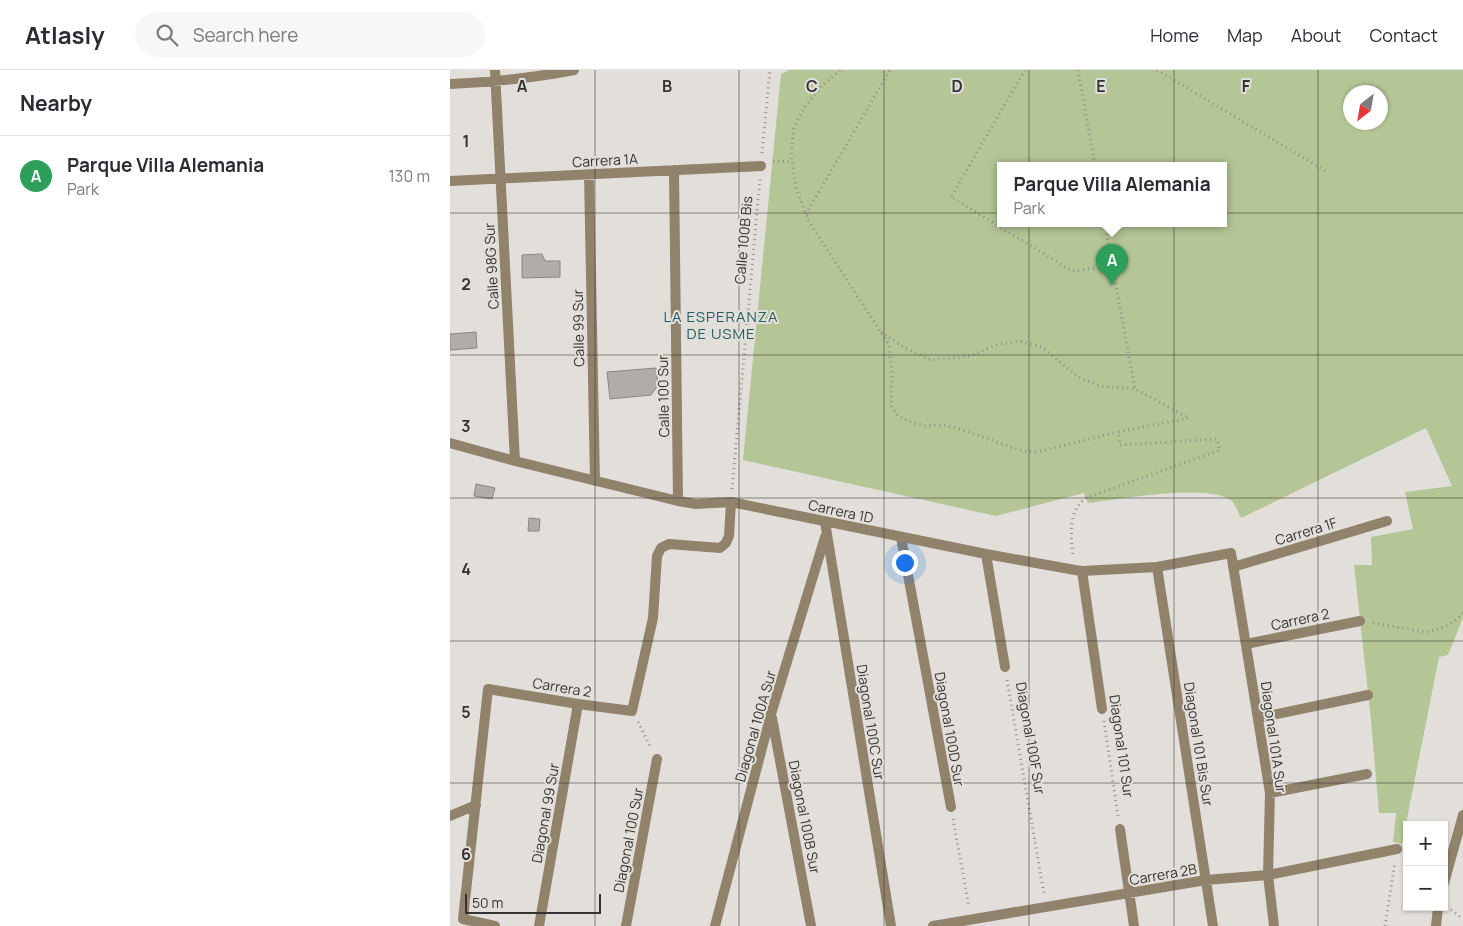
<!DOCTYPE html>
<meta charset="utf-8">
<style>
body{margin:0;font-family:Manrope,sans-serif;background:#f7f7f7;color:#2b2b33}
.controls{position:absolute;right:15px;bottom:15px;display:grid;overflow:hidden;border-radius:0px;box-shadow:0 1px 4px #0004}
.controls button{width:45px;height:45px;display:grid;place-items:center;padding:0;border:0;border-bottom:1px solid #e1e1e2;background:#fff;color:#2b2b33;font:25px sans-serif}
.compass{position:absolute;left:893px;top:15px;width:45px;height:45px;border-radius:50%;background:#fff;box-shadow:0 1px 4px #0004;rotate:211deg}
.scale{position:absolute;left:15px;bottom:12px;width:136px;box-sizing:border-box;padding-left:5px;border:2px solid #343331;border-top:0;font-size:14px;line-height:18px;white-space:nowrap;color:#343331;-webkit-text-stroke:4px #e2dfda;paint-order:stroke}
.you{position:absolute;left:454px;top:492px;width:18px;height:18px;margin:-12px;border:4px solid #fff;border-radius:50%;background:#1a73e8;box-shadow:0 0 0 8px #1a73e833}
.badge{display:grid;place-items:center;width:32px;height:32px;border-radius:50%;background:#2563eb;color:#fff;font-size:16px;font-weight:700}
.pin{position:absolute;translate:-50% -41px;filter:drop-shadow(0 1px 2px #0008)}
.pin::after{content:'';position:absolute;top:26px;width:18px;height:15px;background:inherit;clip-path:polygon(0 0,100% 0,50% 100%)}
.popup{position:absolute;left:547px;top:92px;width:230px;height:65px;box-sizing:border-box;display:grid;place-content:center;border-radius:0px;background:#fff;filter:drop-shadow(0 1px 4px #0005);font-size:16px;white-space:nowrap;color:#7c7c81}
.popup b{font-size:19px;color:#2b2b33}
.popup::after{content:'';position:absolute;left:50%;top:100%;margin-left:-10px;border:10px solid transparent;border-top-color:#fff}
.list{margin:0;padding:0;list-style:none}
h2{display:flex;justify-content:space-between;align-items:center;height:65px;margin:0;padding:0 20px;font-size:21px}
h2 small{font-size:16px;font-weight:400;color:#7c7c81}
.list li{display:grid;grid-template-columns:32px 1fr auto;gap:15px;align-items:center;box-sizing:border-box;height:80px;padding:0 20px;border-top:1px solid #e1e1e2}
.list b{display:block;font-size:19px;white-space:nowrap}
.list p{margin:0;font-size:16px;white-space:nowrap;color:#7c7c81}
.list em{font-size:16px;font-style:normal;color:#7c7c81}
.icon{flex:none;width:28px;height:28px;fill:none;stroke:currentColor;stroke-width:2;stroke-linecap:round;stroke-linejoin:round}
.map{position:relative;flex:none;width:1013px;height:856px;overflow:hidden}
header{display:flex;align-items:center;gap:30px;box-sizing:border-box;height:70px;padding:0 25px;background:#fff;border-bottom:1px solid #e1e1e2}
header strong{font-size:24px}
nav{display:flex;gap:28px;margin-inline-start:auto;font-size:18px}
.search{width:350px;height:45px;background:#f7f7f7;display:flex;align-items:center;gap:12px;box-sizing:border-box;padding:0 18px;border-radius:28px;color:#7c7c81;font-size:19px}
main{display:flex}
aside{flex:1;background:#fff}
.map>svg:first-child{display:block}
</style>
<header>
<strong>Atlasly</strong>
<div class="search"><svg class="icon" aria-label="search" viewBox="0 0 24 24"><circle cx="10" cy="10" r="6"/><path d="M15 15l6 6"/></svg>Search here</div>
<nav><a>Home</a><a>Map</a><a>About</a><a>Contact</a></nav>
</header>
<main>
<aside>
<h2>Nearby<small></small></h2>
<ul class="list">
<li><span class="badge" style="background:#2e9e5b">A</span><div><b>Parque Villa Alemania</b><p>Park</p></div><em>130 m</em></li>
</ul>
</aside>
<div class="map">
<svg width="1013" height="856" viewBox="0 0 1013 856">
<rect width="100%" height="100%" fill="#e2dfda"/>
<!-- green -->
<path fill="#b4c596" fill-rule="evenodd" d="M339,0H1013V548L998,585L989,587L952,774L943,772L946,743H929L921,650L904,495H922L921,467L963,459L955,422L1002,416L976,358L791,448C788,442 785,432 779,429C752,414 670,429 638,433L634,423L546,446L293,390L331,4ZM901,22H931V52H901ZM551,96H773V154H551Z"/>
<!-- building -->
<path fill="#b1aba9" stroke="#8b8583" d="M92,184L95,191H110V207L72,208V185Z
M26,262L27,278L0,280V264Z
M206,298L208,315L201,325L160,329L157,302Z
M26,414L45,418L42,429L24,426Z
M79,448L90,449L89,461H78Z"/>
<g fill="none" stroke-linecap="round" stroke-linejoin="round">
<!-- path -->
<path stroke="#92908c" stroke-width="3" stroke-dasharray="1 4" stroke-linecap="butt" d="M390,0L371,17L354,38L344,57L341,83L346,118L359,152L438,273L442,299L441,335L448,346L461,352L476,356L496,355L524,364L561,377L578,382L591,381L668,362
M575,0L501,127L622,201L663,196
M628,0L645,96
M707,0L877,102
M312,83L320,0
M323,91L342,92
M356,144L440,0
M655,154L685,319
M431,262L455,278L481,290L520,286L546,275L569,271L592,277L628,307L650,316L685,319L739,348L668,362L670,375L767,369L770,380L636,428C617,442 621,466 623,487
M282,419L310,109
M923,553L975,562C990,560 1003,554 1013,543
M557,610L594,824
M654,651L668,746
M188,652L201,678
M503,749L519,837
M1001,840L1013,849
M935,856L945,792"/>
<!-- minor -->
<path stroke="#91826b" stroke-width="10" d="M45,0L65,391
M0,14C42,12 83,8 124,0
M224,100L228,431
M139,104L145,411
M0,111L311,96
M0,373L65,391L228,431L246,434L281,432L536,484L625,500L632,501L707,497L781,483L820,723L818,805L824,856
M375,452L441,856
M451,467L501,737
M536,484L555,597
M707,497L763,856
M783,497L937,451
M632,501L652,639
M796,574L910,551
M322,648L361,856
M808,648L918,625
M820,723L917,704
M0,746L26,735
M670,759L684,856
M994,813L1013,745
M45,856L13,849L38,619L128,634L182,641L203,548L207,486L211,478L219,474L270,478L276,473L279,466L281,432
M89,856L128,634
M176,856L207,689
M265,856L321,644L375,467
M483,856L756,810L818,805L947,779
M986,856L988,837"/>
</g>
<!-- grid -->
<path fill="none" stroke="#343331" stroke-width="1" stroke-opacity="0.55" d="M145,0V856M289,0V856M434,0V856M579,0V856M724,0V856M868,0V856M0,143H1013M0,285H1013M0,428H1013M0,571H1013M0,713H1013"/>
<g text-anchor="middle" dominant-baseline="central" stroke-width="4" stroke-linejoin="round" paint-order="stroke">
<!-- street labels -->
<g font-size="14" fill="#343331" stroke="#e2dfda">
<text transform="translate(155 90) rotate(-3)">Carrera 1A</text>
<text transform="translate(293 170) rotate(-85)">Calle 100B Bis</text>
<text transform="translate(41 196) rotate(-93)">Calle 98G Sur</text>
<text transform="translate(128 258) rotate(-91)">Calle 99 Sur</text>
<text transform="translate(213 326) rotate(-91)">Calle 100 Sur</text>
<text transform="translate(391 441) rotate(12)">Carrera 1D</text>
<text transform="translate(856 461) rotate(-17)">Carrera 1F</text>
<text transform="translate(850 549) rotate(-12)">Carrera 2</text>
<text transform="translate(112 617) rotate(9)">Carrera 2</text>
<text transform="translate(421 652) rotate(81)">Diagonal 100C Sur</text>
<text transform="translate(305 656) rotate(-74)">Diagonal 100A Sur</text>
<text transform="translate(500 659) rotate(80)">Diagonal 100D Sur</text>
<text transform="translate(824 667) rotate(82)">Diagonal 101A Sur</text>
<text transform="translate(581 668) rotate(80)">Diagonal 100F Sur</text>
<text transform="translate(749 674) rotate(81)">Diagonal 101 Bis Sur</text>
<text transform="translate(672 676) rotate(82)">Diagonal 101 Sur</text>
<text transform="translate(95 743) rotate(-80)">Diagonal 99 Sur</text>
<text transform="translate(355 747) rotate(79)">Diagonal 100B Sur</text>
<text transform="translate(178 770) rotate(-79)">Diagonal 100 Sur</text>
<text transform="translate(713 804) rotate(-10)">Carrera 2B</text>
</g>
<!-- neighbourhood labels -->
<g font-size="15" letter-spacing="1" fill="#245e63" stroke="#e2dfda">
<text x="271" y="246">LA ESPERANZA<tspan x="271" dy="17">DE USME</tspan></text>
</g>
</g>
<g font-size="16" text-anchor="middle" font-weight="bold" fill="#343331" stroke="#e2dfda" stroke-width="4" stroke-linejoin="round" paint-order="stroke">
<text x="72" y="22">A</text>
<text x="217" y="22">B</text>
<text x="362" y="22">C</text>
<text x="507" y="22">D</text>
<text x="651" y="22">E</text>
<text x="796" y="22">F</text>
<text x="16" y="77">1</text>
<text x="16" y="220">2</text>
<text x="16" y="362">3</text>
<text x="16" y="505">4</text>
<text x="16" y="648">5</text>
<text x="16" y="790">6</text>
</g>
</svg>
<div class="controls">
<button>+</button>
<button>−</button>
</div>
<svg class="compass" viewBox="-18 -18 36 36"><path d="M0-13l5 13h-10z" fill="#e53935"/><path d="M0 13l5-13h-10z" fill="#7c7c81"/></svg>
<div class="scale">50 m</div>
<div class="you"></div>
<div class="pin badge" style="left:662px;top:215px;background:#2e9e5b">A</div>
<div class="popup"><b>Parque Villa Alemania</b>Park</div>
</div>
</main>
